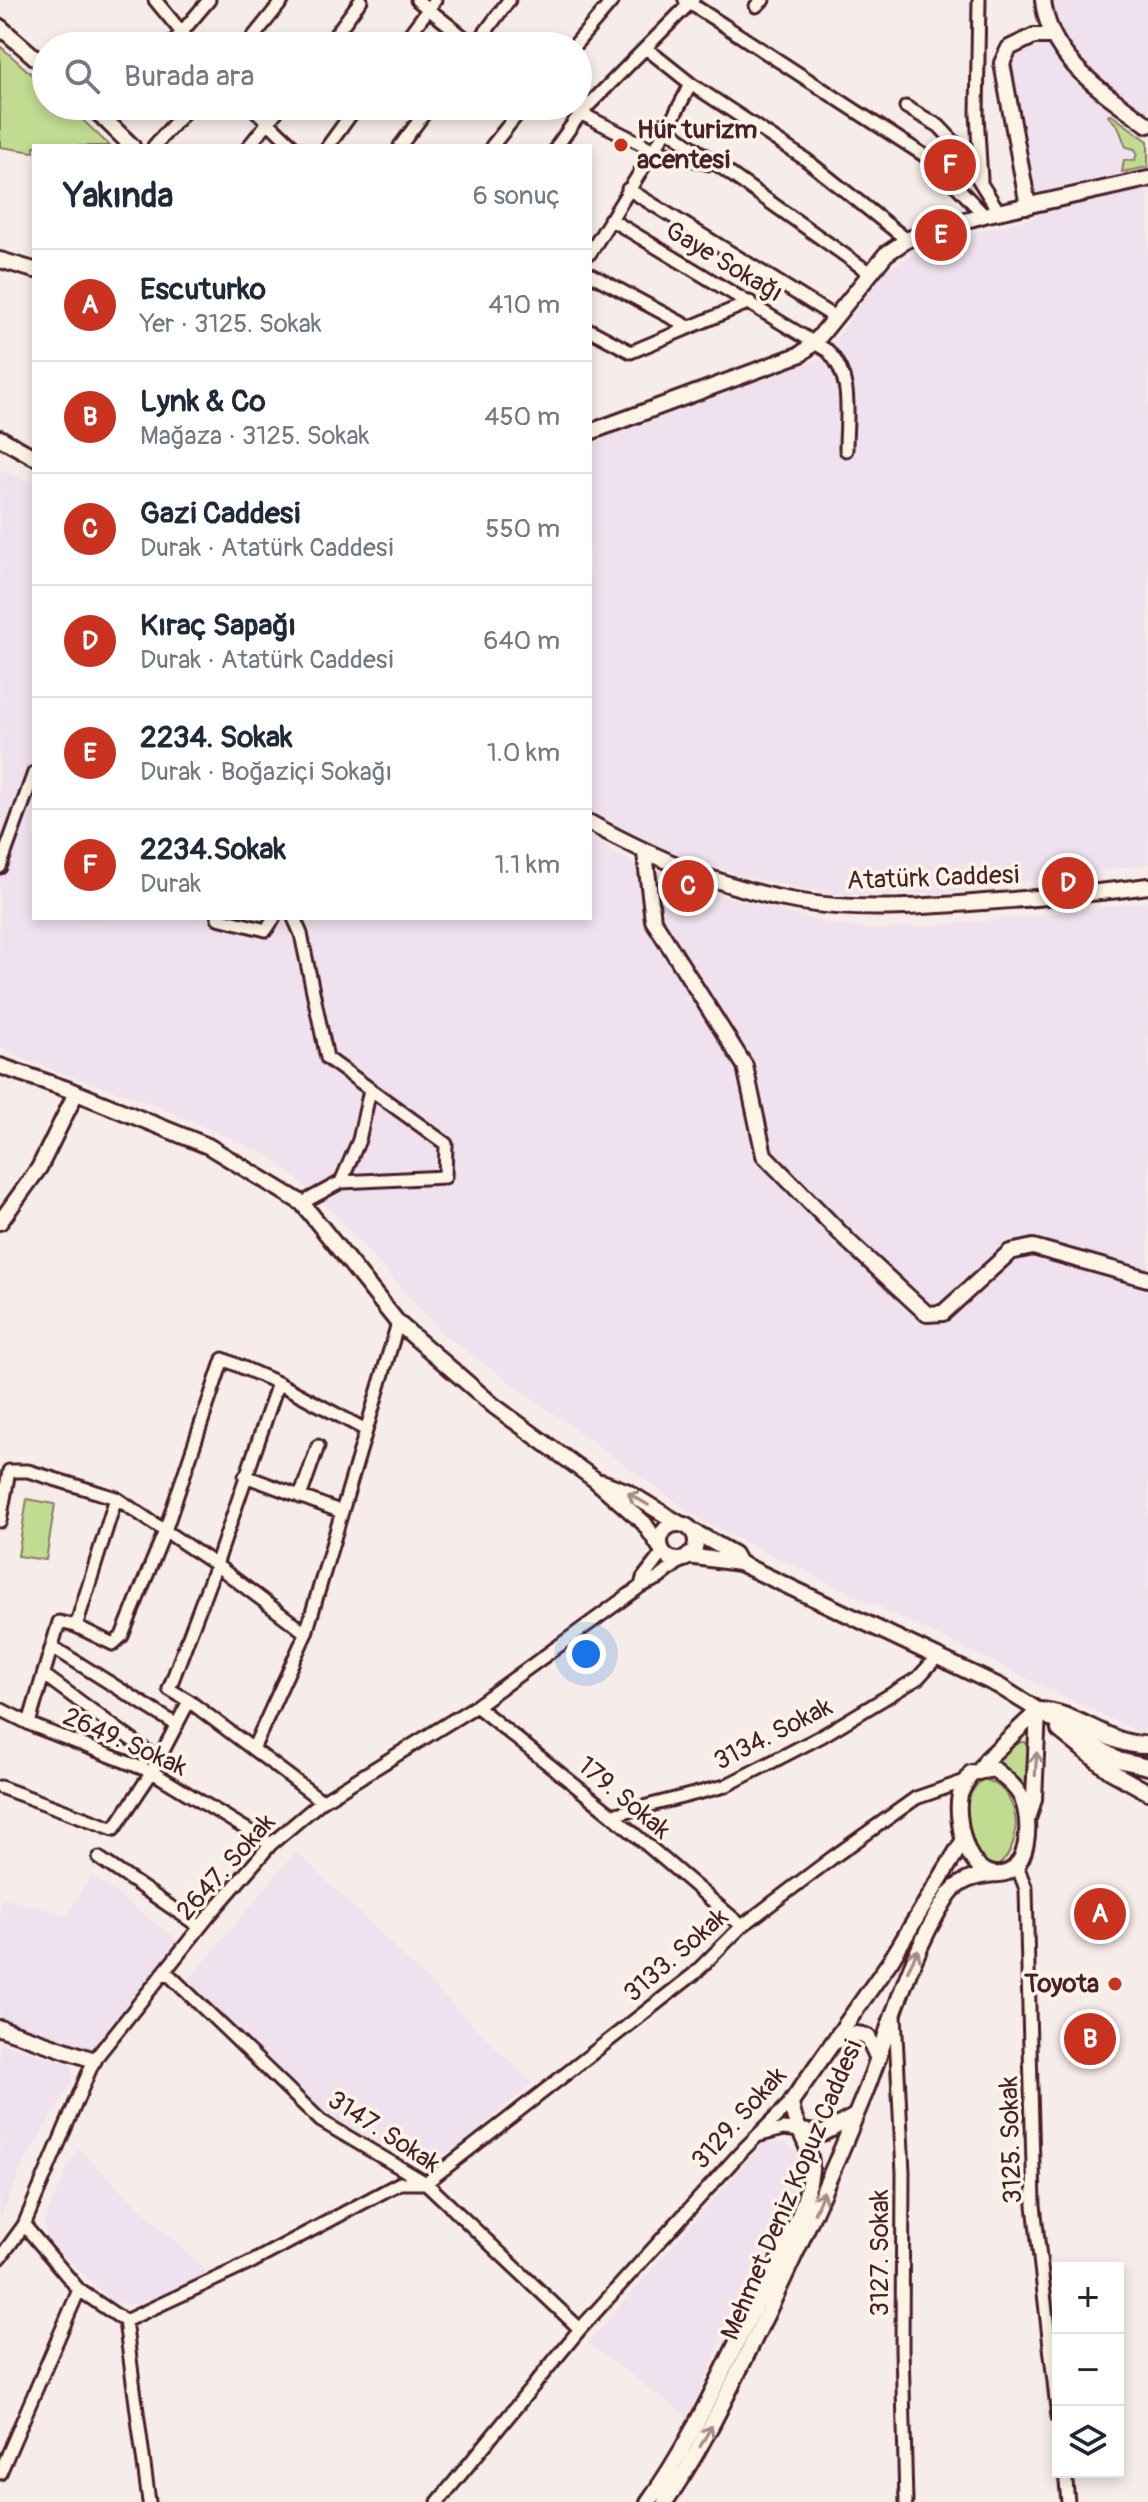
<!DOCTYPE html>
<html lang="tr">
<meta charset="utf-8">
<style>
body{margin:0;font-family:Pangolin,sans-serif;background:#f2f2f3;color:#1f2937}
.controls{position:absolute;right:24px;bottom:24px;display:grid;overflow:hidden;border-radius:0px;box-shadow:0 4px 12px #0003}
.controls button{width:72px;height:72px;display:grid;place-items:center;padding:0;border:0;border-bottom:2px solid #e0e1e3;background:#fff;color:#1f2937;font:40px sans-serif}
.you{position:absolute;left:586px;top:1654px;width:28px;height:28px;margin:-20px;border:6px solid #fff;border-radius:50%;background:#1a73e8;box-shadow:0 0 0 12px #1a73e833}
.badge{display:grid;place-items:center;width:52px;height:52px;border-radius:50%;background:#c8321e;color:#fff;font-size:26px;font-weight:700}
.pin{position:absolute;translate:-50% -50%;border:4px solid #fff;box-shadow:0 2px 8px #0006}
.list{margin:0;padding:0;list-style:none}
h2{display:flex;justify-content:space-between;align-items:center;height:104px;margin:0;padding:0 32px;font-size:34px}
h2 small{font-size:26px;font-weight:400;color:#747a83}
.list li{display:grid;grid-template-columns:52px 1fr auto;gap:24px;align-items:center;box-sizing:border-box;height:112px;padding:0 32px;border-top:2px solid #e0e1e3}
.list b{display:block;font-size:30px;white-space:nowrap}
.list p{margin:0;font-size:26px;white-space:nowrap;color:#747a83}
.list em{font-size:26px;font-style:normal;color:#747a83}
.icon{flex:none;width:44px;height:44px;fill:none;stroke:currentColor;stroke-width:2;stroke-linecap:round;stroke-linejoin:round}
.map{position:relative;flex:none;width:1148px;height:2502px;overflow:hidden}
.search{position:absolute;background:#fff;box-shadow:0 4px 12px #0003;left:32px;top:32px;width:560px;height:88px;display:flex;align-items:center;gap:20px;box-sizing:border-box;padding:0 28px;border-radius:44px;color:#747a83;font-size:30px}
.panel{position:absolute;background:#fff;box-shadow:0 4px 12px #0003;left:32px;top:144px;width:560px;height:776px;border-radius:0px}
.map>svg:first-child{display:block}
</style>
<div class="map">
<svg width="1148" height="2502" viewBox="0 0 1148 2502">
<rect width="100%" height="100%" fill="#f6ece9"/>
<filter id="ink" filterUnits="userSpaceOnUse"><feTurbulence type="fractalNoise" baseFrequency=".0125" numOctaves="2"/><feDisplacementMap in="SourceGraphic" scale="16" xChannelSelector="R" yChannelSelector="G"/><feConvolveMatrix kernelMatrix="1 2 1 2 8 2 1 2 1" color-interpolation-filters="sRGB"/></filter>
<g filter="url(#ink)">
<!-- built -->
<path fill="#efe1ed" d="M1050,0H1148V864L938,894H829L742,876L659,847L590,813V443L824,357L883,272L932,243L1038,217L1006,57L1050,44Z
M0,470L34,484V918H590V838L632,863L695,889L830,924L875,930L978,922L1148,902V1727L1140,1733L704,1522L442,1333L335,1215L273,1157L153,1104L28,1061L0,1046Z
M296,1851L532,2083L456,2149L434,2157L406,2153L373,2141L327,2114L187,1983Z
M91,1875L179,1941L91,2051L0,2021V1896L66,1916Z
M0,2042L72,2065V2081L22,2166L0,2219Z
M774,2142L786,2144L796,2152L801,2165L785,2222L740,2300L688,2417L588,2343L739,2170L762,2145Z
M77,2148L209,2274L146,2305L114,2303L47,2240L44,2222Z"/>
<!-- green -->
<path fill="#c1db91" stroke="#867d5e" stroke-width="2" d="M0,46L46,87V106H68L110,146H34V152L0,147Z
M1110,114L1148,141V167L1122,172L1124,160H1135L1137,153L1135,149L1126,147L1118,126L1108,116Z
M27,1499L55,1504L46,1560L18,1556Z
M1021,1742H1025L1029,1752L1026,1797L989,1763Z
M983,1779C1020,1787 1026,1842 999,1865L989,1866L977,1859C967,1831 957,1800 983,1779Z"/>
<g fill="none" stroke-linecap="round" stroke-linejoin="round">
<defs>
<path id="minor" d="M155,0L193,46
M417,0L475,46
M685,0L933,161L984,215
M979,0L977,114L981,180
M756,6L763,0
M170,46L209,0
M246,46L283,0
M327,46L361,0
M401,46L435,0
M475,46L509,0
M574,46L613,0
M647,49L691,84L805,159L907,240
M251,106L293,146
M566,106L652,149L710,164
M906,107L939,126L956,144L999,212
M105,119L117,106
M667,129L870,273
M154,146L190,106
M249,146L281,106
M328,146L357,106
M400,146L430,106
M492,146L524,106
M557,146L580,114L693,0
M628,189L836,318
M610,219L828,351C854,379 846,414 846,450
M590,253L667,129L691,84
M590,274L689,327
M590,330L631,352L750,302
M0,867L34,773
M218,918L266,930L274,918
M294,918L301,934L327,1058L446,1144L445,1177L341,1182L302,1203
M341,1182L359,1140L370,1090
M245,1476L342,1512
M300,1497L318,1446
M116,1498L76,1626L113,1644L122,1636L165,1531L223,1359L278,1383L366,1430
M0,1521L9,1471H28L116,1498L216,1565L306,1633
M641,1586L643,1578L663,1552
M54,1648L177,1725
M44,1675L159,1760
M189,1701L169,1689L216,1565L278,1383
M476,1706L612,1815L742,1926
M0,1709L34,1726L152,1772L271,1844
M29,1723L59,1622L76,1626
M253,1749L306,1633L398,1323
M0,1787L114,1829L152,1772L189,1701L322,1801
M612,1815L725,1786L822,1736L918,1678L937,1657
M99,1858L200,1927
M1016,1863L1026,1889L1034,2205L1058,2417
M165,1971L321,2121L426,2183L580,2329
M895,2015L903,2172L902,2349L906,2502
M761,2135L783,2129L801,2131
M24,2225L79,2290L125,2321L149,2502
M0,2258L24,2225L94,2060L208,1917L271,1844L322,1801L476,1706L641,1586L659,1578L683,1559
M125,2321L250,2263L400,2183H426L694,1974L742,1926L832,1858L916,1798L968,1780
M1065,2472L1068,2502
M0,2473L79,2290
M438,2502L580,2329L742,2151L791,2102"/>
<path id="tertiary" d="M1043,0C1049,60 1104,92 1148,125
M0,27L46,67
M91,106L132,146
M1028,206L1002,63L1009,48L1034,36H1053
M0,260L34,270
M590,432L801,354L816,341L886,254L907,240L927,231L984,215L1148,179
M645,853L653,920L745,1066L764,1155L849,1242L927,1314L943,1313L1010,1252L1033,1247L1148,1279
M0,1222L39,1168L76,1093
M994,1769C1003,1777 1014,1784 1020,1795C1033,1817 1031,1878 994,1874C965,1871 955,1817 960,1795C962,1788 968,1780 971,1773Z
M979,1772L987,1759L1038,1711
M1029,1816L1034,1799L1038,1711
M0,2028L94,2060
M835,2042C847,2035 855,2031 868,2037L878,2059
M801,2131L822,2134L855,2116
M648,2502C691,2443 720,2375 753,2310C773,2269 806,2217 811,2170C813,2145 792,2126 791,2102L891,1960L963,1841
M665,2502C699,2454 724,2401 750,2348C792,2264 830,2179 865,2093C891,2026 908,1958 947,1897C958,1880 976,1876 994,1874"/>
<path id="secondary" d="M0,438L34,457
M590,823C655,858 722,888 795,901C858,912 920,907 984,902C1039,898 1093,894 1148,886
M0,1066L67,1089L208,1146L302,1203L398,1323L494,1406L594,1479L644,1523L660,1547
M602,1482L626,1491L680,1524
M660 1542a18 18 0 1 1 36 0a18 18 0 1 1-36 0Z
M691,1530L734,1554L739,1563
M688,1556L739,1563L999,1686L1118,1760L1148,1767
M1059,1730L1110,1771L1148,1792"/>
<path id="primary" d="M1038,1711C1078,1712 1109,1747 1148,1745"/>
</defs>
<!-- minor casing -->
<use href="#minor" stroke="#4a1f2b" stroke-width="17"/>
<!-- tertiary casing -->
<use href="#tertiary" stroke="#4a1f2b" stroke-width="20"/>
<!-- secondary casing -->
<use href="#secondary" stroke="#4a1f2b" stroke-width="20"/>
<!-- primary casing -->
<use href="#primary" stroke="#4a1f2b" stroke-width="22"/>
<!-- minor -->
<use href="#minor" stroke="#fcf5e5" stroke-width="11"/>
<!-- tertiary -->
<use href="#tertiary" stroke="#fcf5e5" stroke-width="14"/>
<!-- secondary -->
<use href="#secondary" stroke="#fcf5e5" stroke-width="14"/>
<!-- primary -->
<use href="#primary" stroke="#fcf5e5" stroke-width="16"/>
</g>
<!-- one-way arrows -->
<defs><path id="oneway-shaft" d="M-6 0H5M1.5-3L5.5 0L1.5 3" fill="none" stroke-width="1.6" stroke-linecap="round" stroke-linejoin="round" transform="scale(2)"/></defs>
<g stroke="#a38a88">
<use href="#oneway-shaft" transform="translate(638 1499) rotate(-149)"/>
<use href="#oneway-shaft" transform="translate(1036 1764) rotate(-86)"/>
<use href="#oneway-shaft" transform="translate(913 1960) rotate(-63)"/>
<use href="#oneway-shaft" transform="translate(819 2202) rotate(-67)"/>
<use href="#oneway-shaft" transform="translate(706 2436) rotate(-61)"/>
</g>
</g>
<!-- markers -->
<g fill="#c8321e" stroke="#fcf5e5" stroke-width="3">
<circle cx="621" cy="145" r="8"/>
<circle cx="1115" cy="1984" r="8"/>
</g>
<g text-anchor="middle" dominant-baseline="central" stroke-width="7" stroke-linejoin="round" paint-order="stroke">
<!-- poi labels -->
<g font-size="26" font-weight="bold" fill="#4a1f2b" stroke="#fcf5e5" text-anchor="start">
<text x="637" y="130">Hür turizm<tspan x="637" dy="30">acentesi</tspan></text>
<text x="1099" y="1984" text-anchor="end">Toyota</text>
</g>
<!-- street labels -->
<g font-size="26" fill="#4a1f2b" stroke="#fcf5e5">
<text transform="translate(724 262) rotate(31)">Gaye Sokağı</text>
<text transform="translate(933 878) rotate(-2)">Atatürk Caddesi</text>
<text transform="translate(773 1734) rotate(-27)">3134. Sokak</text>
<text transform="translate(125 1742) rotate(24)">2649. Sokak</text>
<text transform="translate(624 1798) rotate(40)">179. Sokak</text>
<text transform="translate(226 1867) rotate(-48)">2647. Sokak</text>
<text transform="translate(676 1955) rotate(-41)">3133. Sokak</text>
<text transform="translate(739 2118) rotate(-48)">3129. Sokak</text>
<text transform="translate(384 2132) rotate(33)">3147. Sokak</text>
<text transform="translate(1011 2140) rotate(-92)">3125. Sokak</text>
<text transform="translate(792 2190) rotate(-67)">Mehmet Deniz Kopuz Caddesi</text>
<text transform="translate(880 2253) rotate(-90)">3127. Sokak</text>
</g>
</g>
</svg>
<div class="controls">
<button>+</button>
<button>−</button>
<button><svg class="icon" aria-label="layers" viewBox="0 0 24 24"><path d="M12 4l9 5-9 5-9-5zM3 14l9 5 9-5"/></svg></button>
</div>
<div class="you"></div>
<div class="pin badge" style="left:1100px;top:1914px">A</div>
<div class="pin badge" style="left:1090px;top:2039px">B</div>
<div class="pin badge" style="left:688px;top:886px">C</div>
<div class="pin badge" style="left:1068px;top:883px">D</div>
<div class="pin badge" style="left:941px;top:235px">E</div>
<div class="pin badge" style="left:950px;top:165px">F</div>
<div class="search"><svg class="icon" aria-label="search" viewBox="0 0 24 24"><circle cx="10" cy="10" r="6"/><path d="M15 15l6 6"/></svg>Burada ara</div>
<section class="panel">
<h2>Yakında<small>6 sonuç</small></h2>
<ul class="list">
<li><span class="badge">A</span><div><b>Escuturko</b><p>Yer · 3125. Sokak</p></div><em>410 m</em></li>
<li><span class="badge">B</span><div><b>Lynk &amp; Co</b><p>Mağaza · 3125. Sokak</p></div><em>450 m</em></li>
<li><span class="badge">C</span><div><b>Gazi Caddesi</b><p>Durak · Atatürk Caddesi</p></div><em>550 m</em></li>
<li><span class="badge">D</span><div><b>Kıraç Sapağı</b><p>Durak · Atatürk Caddesi</p></div><em>640 m</em></li>
<li><span class="badge">E</span><div><b>2234. Sokak</b><p>Durak · Boğaziçi Sokağı</p></div><em>1.0 km</em></li>
<li><span class="badge">F</span><div><b>2234.Sokak</b><p>Durak</p></div><em>1.1 km</em></li>
</ul>
</section>
</div>
